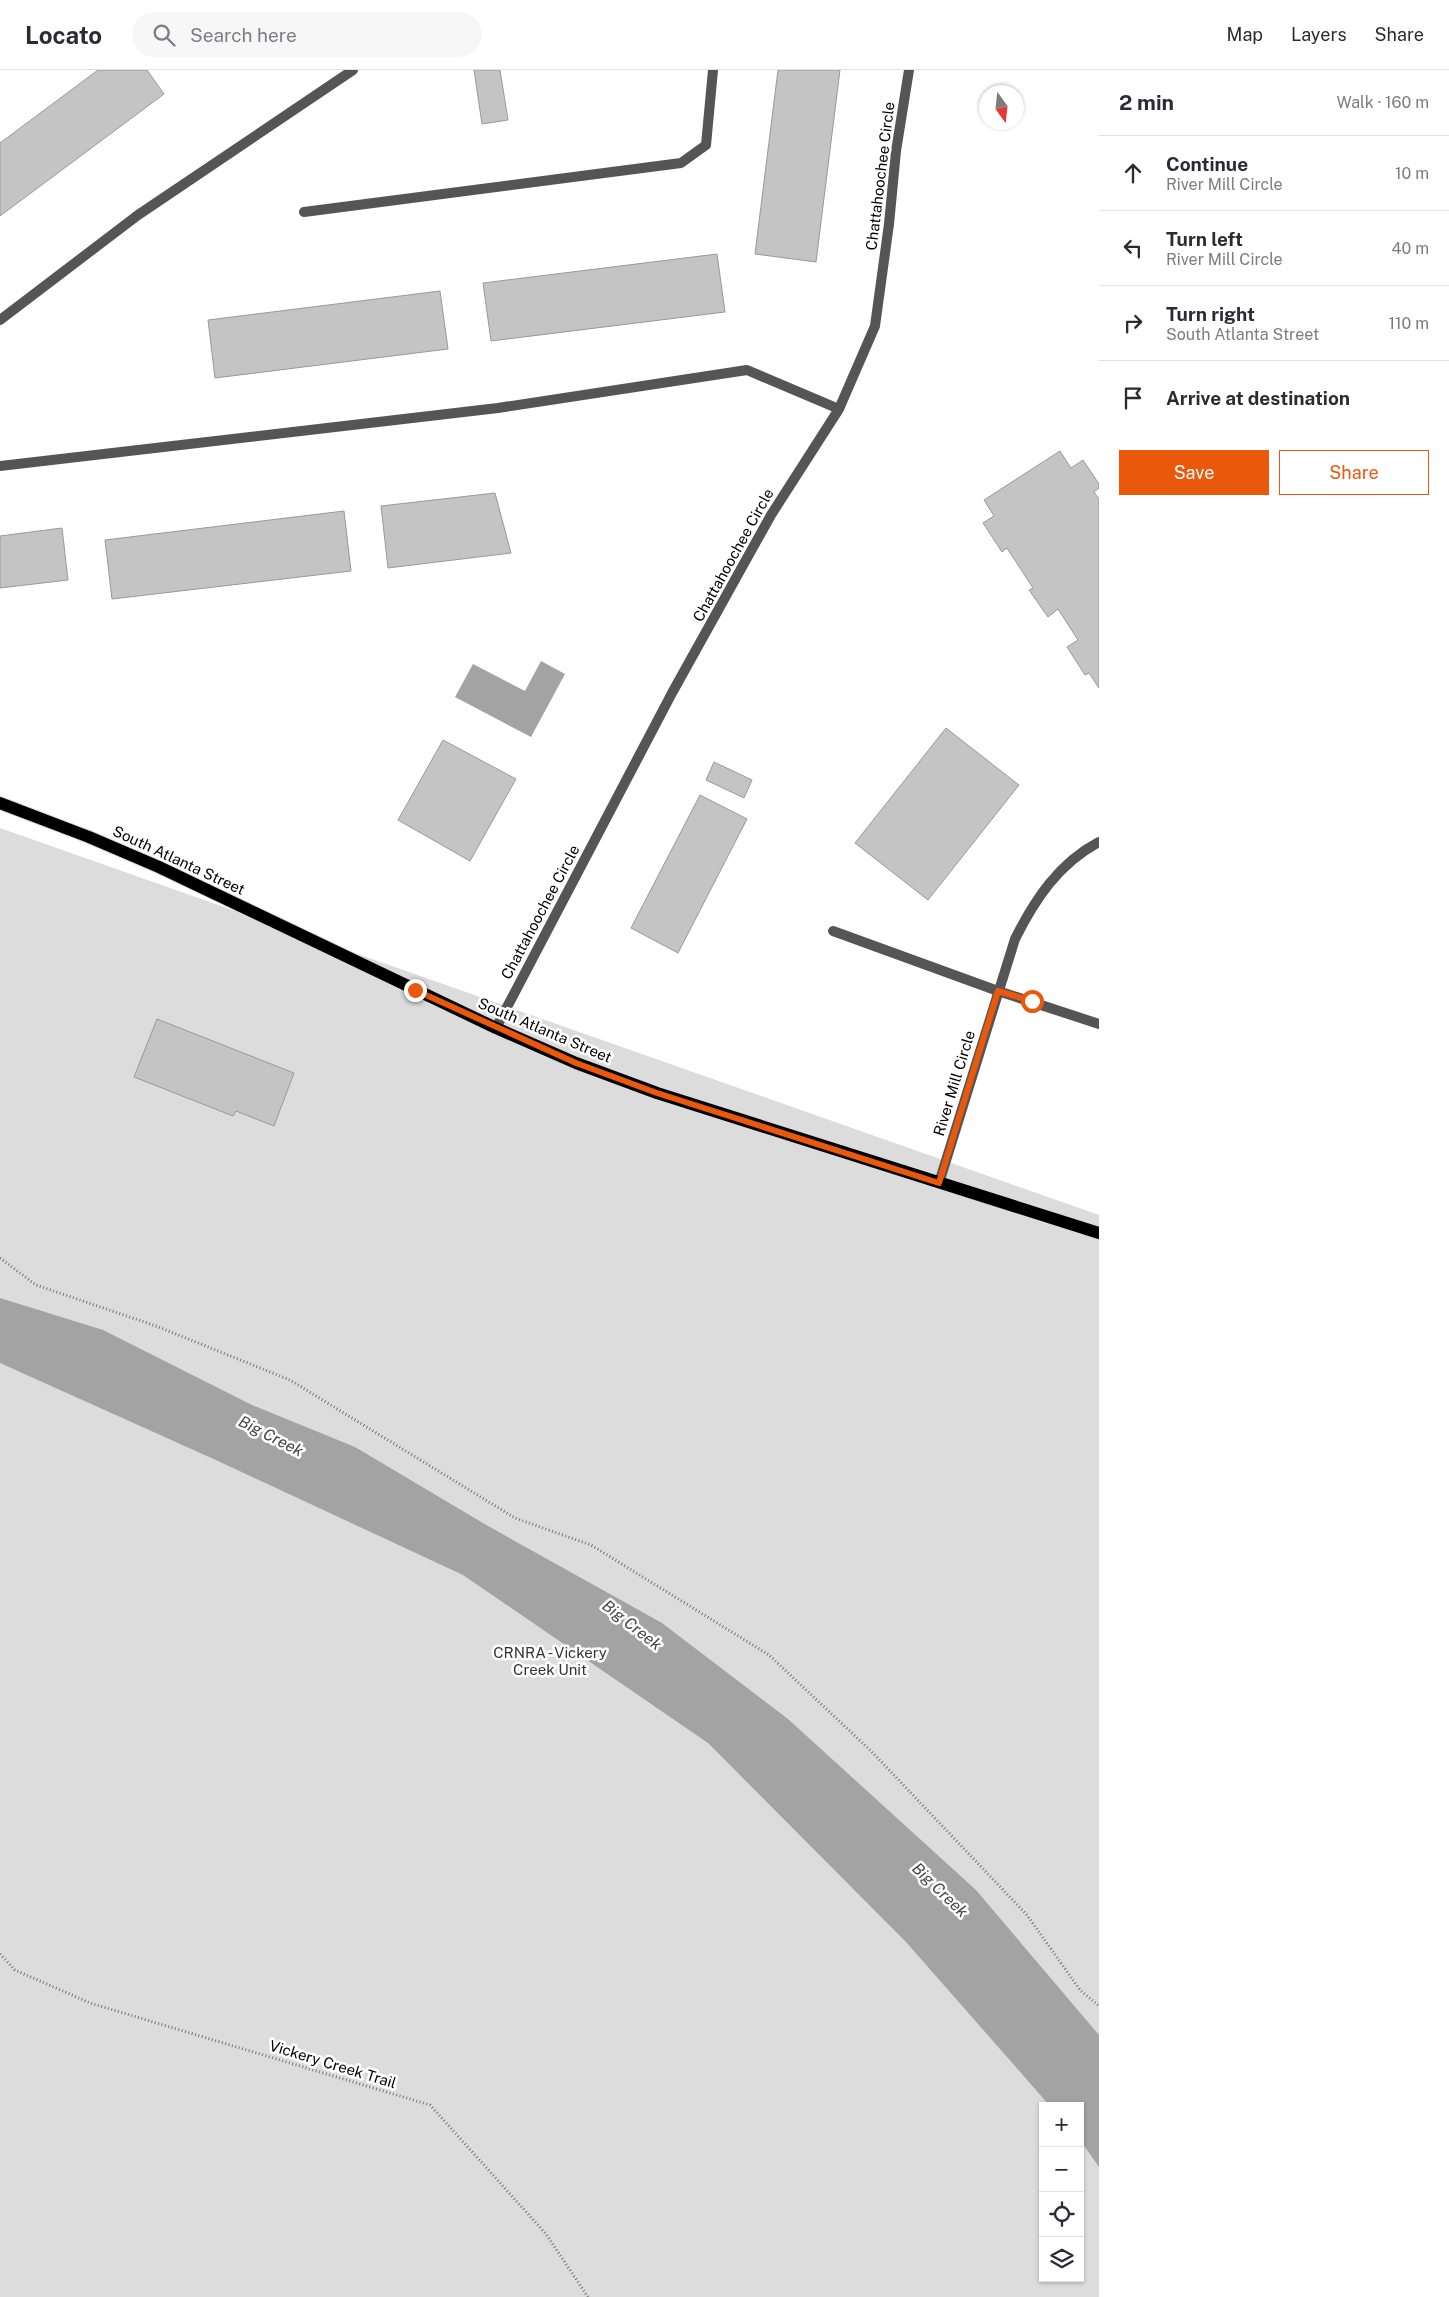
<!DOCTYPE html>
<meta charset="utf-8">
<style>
body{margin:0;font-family:"Public Sans",sans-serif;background:#f7f7f7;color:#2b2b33}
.controls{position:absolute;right:15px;bottom:15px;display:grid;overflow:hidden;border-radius:0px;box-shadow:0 1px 4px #0004}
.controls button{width:45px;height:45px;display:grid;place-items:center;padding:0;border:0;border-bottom:1px solid #e1e1e2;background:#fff;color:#2b2b33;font:25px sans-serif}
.compass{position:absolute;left:979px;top:15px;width:45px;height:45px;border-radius:50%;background:#fff;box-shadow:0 1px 4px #0004;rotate:165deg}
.stop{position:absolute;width:15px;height:15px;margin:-11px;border:4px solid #ea580c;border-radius:50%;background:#fff}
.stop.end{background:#ea580c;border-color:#fff;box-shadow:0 1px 5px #0008}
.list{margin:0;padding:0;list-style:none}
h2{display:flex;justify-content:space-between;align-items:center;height:65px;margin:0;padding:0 20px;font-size:21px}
h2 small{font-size:16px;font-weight:400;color:#7c7c81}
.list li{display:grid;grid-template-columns:32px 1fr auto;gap:15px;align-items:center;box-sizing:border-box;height:75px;padding:0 20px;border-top:1px solid #e1e1e2}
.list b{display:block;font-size:19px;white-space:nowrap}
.list p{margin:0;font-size:16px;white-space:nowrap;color:#7c7c81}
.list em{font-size:16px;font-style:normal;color:#7c7c81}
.actions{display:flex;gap:10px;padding:15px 20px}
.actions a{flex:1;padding:11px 0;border:1px solid #ea580c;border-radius:0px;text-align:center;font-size:18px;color:#ea580c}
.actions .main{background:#ea580c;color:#fff}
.icon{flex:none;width:28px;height:28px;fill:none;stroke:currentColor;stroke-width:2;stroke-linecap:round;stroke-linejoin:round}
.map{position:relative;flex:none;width:1099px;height:2227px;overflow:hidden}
header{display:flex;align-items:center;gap:30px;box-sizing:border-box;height:70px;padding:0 25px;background:#fff;border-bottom:1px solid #e1e1e2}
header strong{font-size:24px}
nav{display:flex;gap:28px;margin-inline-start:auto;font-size:18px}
.search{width:350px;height:45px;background:#f7f7f7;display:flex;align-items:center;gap:12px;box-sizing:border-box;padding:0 18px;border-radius:28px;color:#7c7c81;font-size:19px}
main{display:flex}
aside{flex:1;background:#fff}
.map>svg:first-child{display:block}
</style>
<header>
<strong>Locato</strong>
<div class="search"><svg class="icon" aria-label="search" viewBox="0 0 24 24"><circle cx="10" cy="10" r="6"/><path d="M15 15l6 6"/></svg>Search here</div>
<nav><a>Map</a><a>Layers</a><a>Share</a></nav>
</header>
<main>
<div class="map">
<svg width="1099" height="2227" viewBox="0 0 1099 2227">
<rect width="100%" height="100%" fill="#fff"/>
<!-- green -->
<path fill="#dcdcdc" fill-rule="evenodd" d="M0,758L1099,1145V2227H0ZM1043,2036H1080V2208H1043Z"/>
<!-- water -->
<path fill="#a3a3a3" d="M541,591L565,604L531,667L455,627L473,594L525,621Z
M0,1228L103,1260L252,1335L355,1377L488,1456L662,1553L788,1649L976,1820L1099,1965V2097L1080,2070V2036H1050L906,1872L708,1673L463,1505L218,1391L0,1293Z"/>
<!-- building -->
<path fill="#c4c4c4" stroke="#999" d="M98,0H147L164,24L0,146V73Z
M474,0H500L508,50L482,54Z
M778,0H840L816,192L755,184Z
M717,184L725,242L491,271L483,213Z
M440,221L448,279L215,308L208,250Z
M1060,381L1071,398L1083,390L1099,414V418L1094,422L1099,429V618L1089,603L1085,605L1067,577L1078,570L1058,539L1048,547L1029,520L1033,518L1007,478L1002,482L983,453L994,446L984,430Z
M495,423L511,483L388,498L381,436Z
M344,441L351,501L112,529L105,470Z
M62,458L68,510L0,518V466Z
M946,658L1019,715L928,830L855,773Z
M443,670L516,709L470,791L398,750Z
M714,692L752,710L744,728L706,710Z
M700,725L747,749L678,883L631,858Z
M157,949L294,1003L274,1056L236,1041L233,1046L134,1007Z"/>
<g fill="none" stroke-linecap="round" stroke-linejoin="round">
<defs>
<path id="primary" d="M0,733L89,767L159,797L496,958L576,993L657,1023L1099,1163"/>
</defs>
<!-- primary casing -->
<use href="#primary" stroke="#dbdbdb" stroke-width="14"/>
<!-- path -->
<path stroke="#777" stroke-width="3" stroke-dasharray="1 2.5" stroke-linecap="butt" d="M0,1188L36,1215L156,1256L290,1310L515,1448L591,1475L769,1585L871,1681L1027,1845L1080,1920L1099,1936
M0,1884L15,1900L90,1933L430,2035L546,2164L588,2227"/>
<!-- service -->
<path stroke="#555" stroke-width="10" d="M833,861L998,921"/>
<!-- minor -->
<path stroke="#555" stroke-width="10" d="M304,142L681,93L706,75L713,0
M0,250L138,145L353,0
M0,396L498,338L747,300L839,339
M998,921L1099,954
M496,958L672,623L771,445L839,339L875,256L889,154L896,81L909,0
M939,1113L1015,869C1035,829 1059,793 1099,772"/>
<!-- primary -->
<use href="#primary" stroke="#000" stroke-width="12"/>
</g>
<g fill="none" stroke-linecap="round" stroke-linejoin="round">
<!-- route -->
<path stroke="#ea580c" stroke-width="6" d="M415,920L576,993L657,1023L939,1113L998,921L1032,931"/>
</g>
<g text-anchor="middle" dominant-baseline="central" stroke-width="5" stroke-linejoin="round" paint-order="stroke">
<!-- street labels -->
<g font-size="15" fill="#000" stroke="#fff">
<text transform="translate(880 106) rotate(-83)">Chattahoochee Circle</text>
<text transform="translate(733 485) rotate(-61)">Chattahoochee Circle</text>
<text transform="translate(179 790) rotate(25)">South Atlanta Street</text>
<text transform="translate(540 842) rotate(-62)">Chattahoochee Circle</text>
<text transform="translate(545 960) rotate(23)">South Atlanta Street</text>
<text transform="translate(954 1013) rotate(-73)">River Mill Circle</text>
<text transform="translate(333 1994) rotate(17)">Vickery Creek Trail</text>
</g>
<!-- park labels -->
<g font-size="15" fill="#333" stroke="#fff">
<text x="550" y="1582">CRNRA - Vickery<tspan x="550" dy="17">Creek Unit</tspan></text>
</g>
<!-- water labels -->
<g font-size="16" font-style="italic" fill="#444" stroke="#fff">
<text transform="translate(271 1366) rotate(27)">Big Creek</text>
<text transform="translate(632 1555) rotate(38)">Big Creek</text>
<text transform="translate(940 1820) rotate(44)">Big Creek</text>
</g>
</g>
</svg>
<div class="controls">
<button>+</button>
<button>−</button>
<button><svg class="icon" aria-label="locate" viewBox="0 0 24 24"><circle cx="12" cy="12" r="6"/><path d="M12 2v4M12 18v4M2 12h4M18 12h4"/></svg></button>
<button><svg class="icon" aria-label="layers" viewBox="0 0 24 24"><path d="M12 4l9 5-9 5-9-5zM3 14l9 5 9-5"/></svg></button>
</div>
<svg class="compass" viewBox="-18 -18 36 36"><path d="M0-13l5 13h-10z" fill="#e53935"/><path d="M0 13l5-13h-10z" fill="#7c7c81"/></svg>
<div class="stop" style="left:1032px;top:931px"></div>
<div class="stop end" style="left:415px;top:920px"></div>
</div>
<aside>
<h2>2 min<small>Walk · 160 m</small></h2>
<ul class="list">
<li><svg class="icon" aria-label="ahead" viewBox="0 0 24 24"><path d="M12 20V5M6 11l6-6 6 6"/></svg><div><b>Continue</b><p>River Mill Circle</p></div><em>10 m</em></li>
<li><svg class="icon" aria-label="left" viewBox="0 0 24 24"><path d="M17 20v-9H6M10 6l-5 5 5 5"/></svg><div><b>Turn left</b><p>River Mill Circle</p></div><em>40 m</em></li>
<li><svg class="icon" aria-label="right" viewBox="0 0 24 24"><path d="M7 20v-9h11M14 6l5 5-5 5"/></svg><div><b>Turn right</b><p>South Atlanta Street</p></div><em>110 m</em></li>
<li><svg class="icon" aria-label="arrive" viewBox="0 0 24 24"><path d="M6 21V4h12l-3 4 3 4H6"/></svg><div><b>Arrive at destination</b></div></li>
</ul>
<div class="actions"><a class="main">Save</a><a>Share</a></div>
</aside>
</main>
